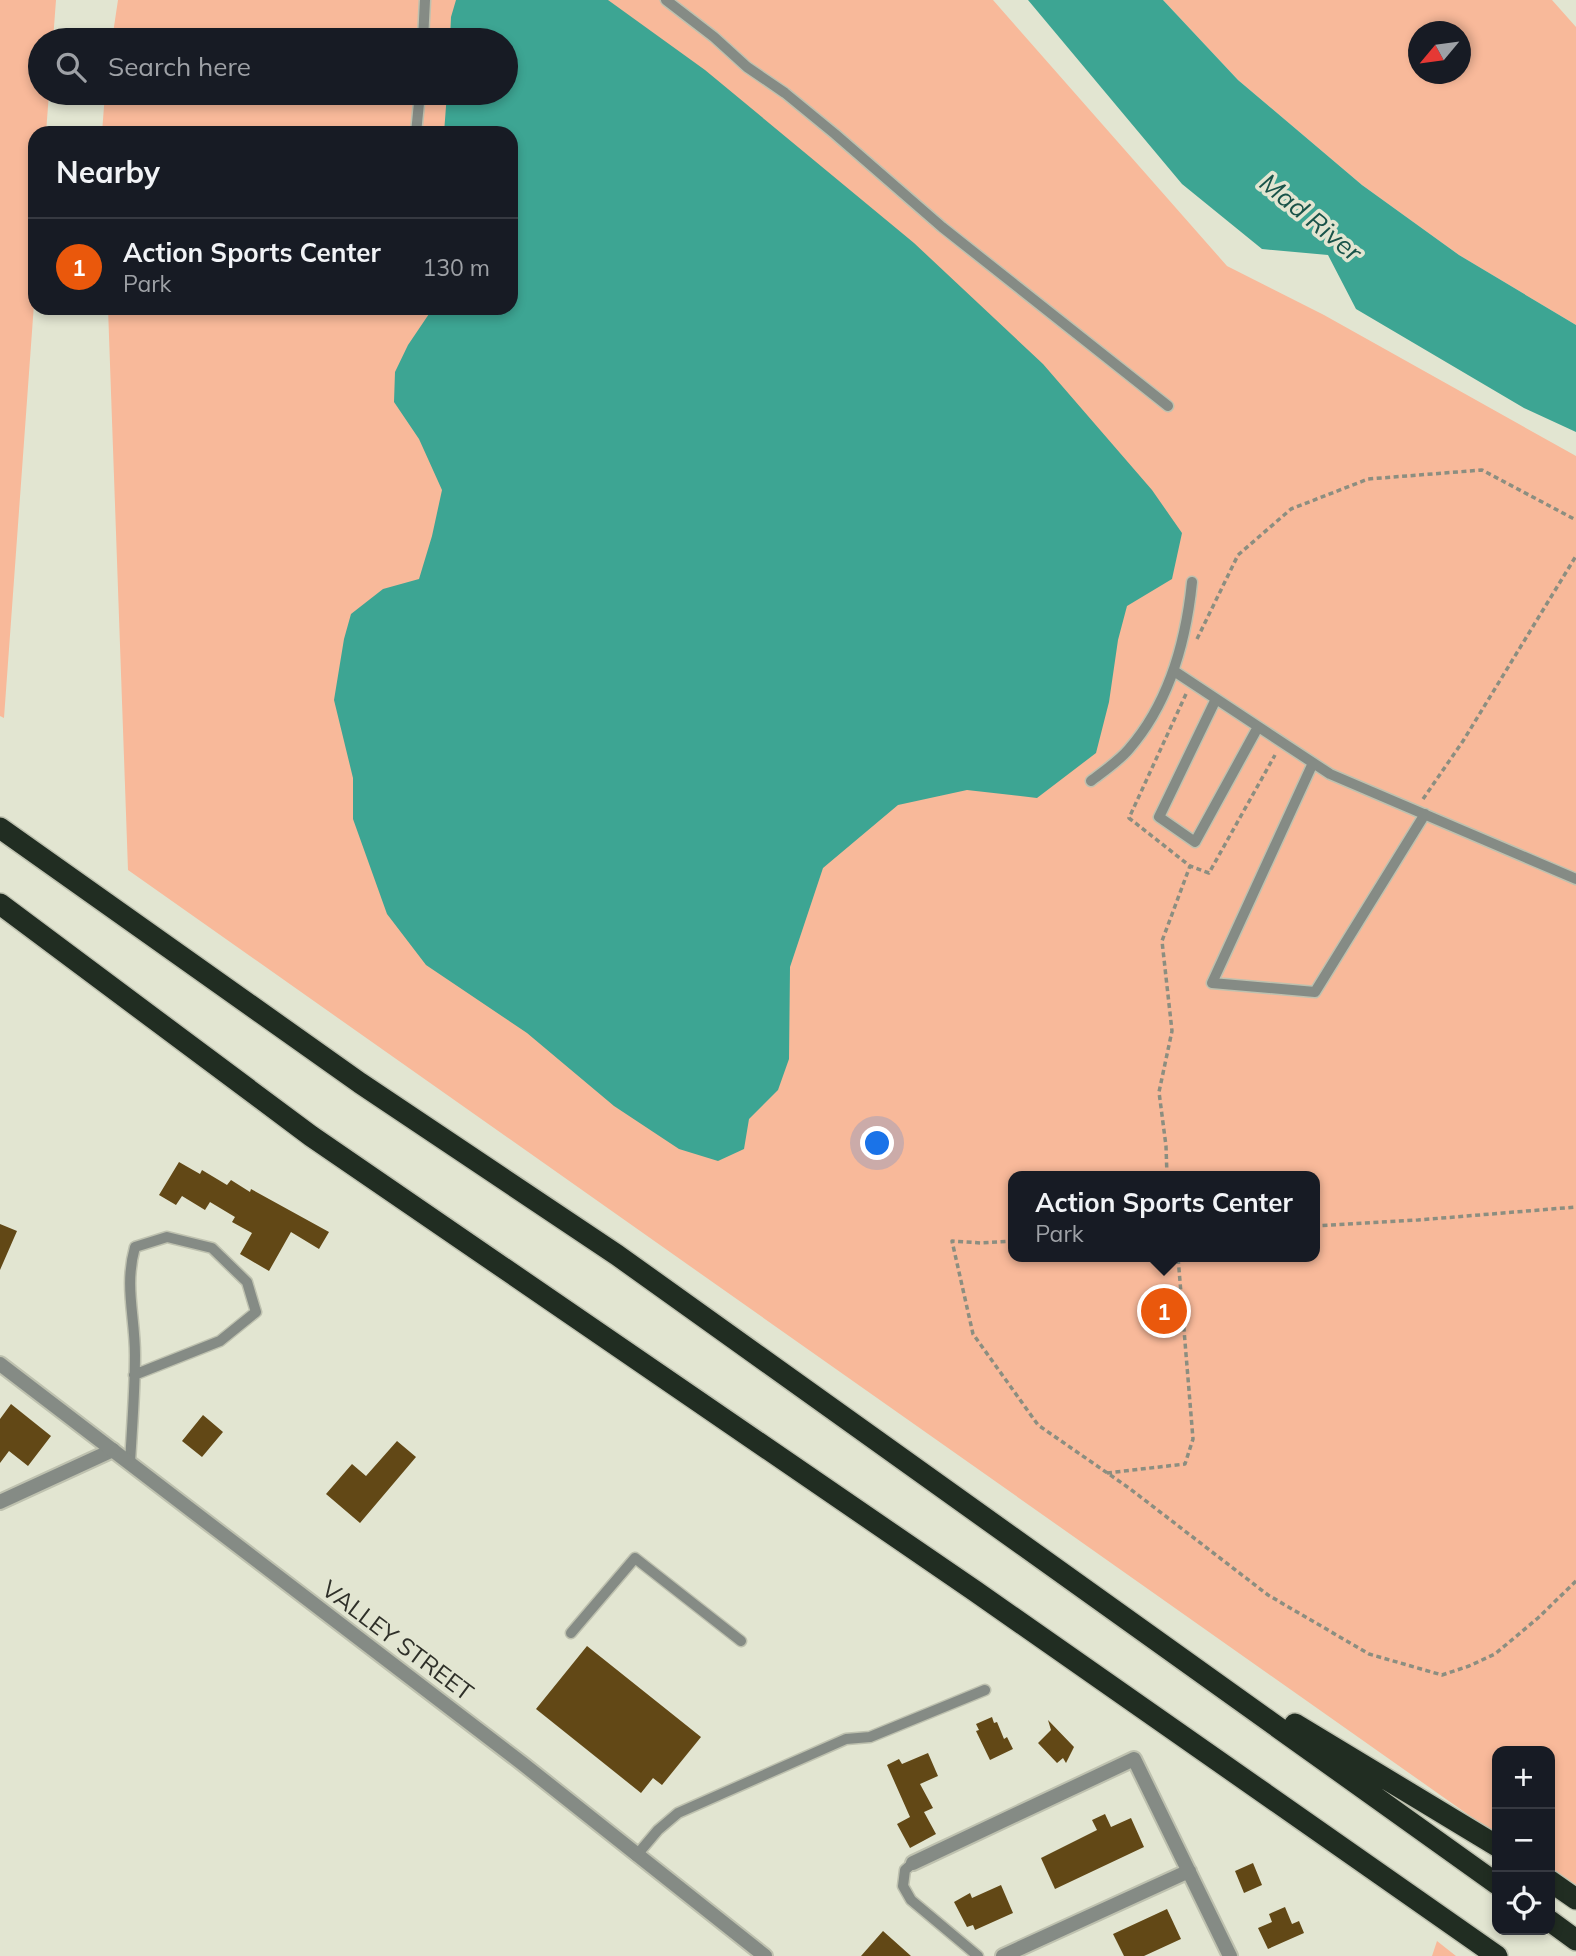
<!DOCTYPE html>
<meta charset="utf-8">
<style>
body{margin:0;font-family:Mulish,sans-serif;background:#242831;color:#f1f3f6}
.controls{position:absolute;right:21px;bottom:21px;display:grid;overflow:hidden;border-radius:14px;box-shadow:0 4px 10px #0003}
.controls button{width:63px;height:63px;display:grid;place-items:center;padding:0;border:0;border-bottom:2px solid #363941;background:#171b24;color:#f1f3f6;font:35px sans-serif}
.compass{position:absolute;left:1408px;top:21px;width:63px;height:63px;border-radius:50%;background:#171b24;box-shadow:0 4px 10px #0003;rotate:241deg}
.you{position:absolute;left:878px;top:1144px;width:24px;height:24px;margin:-18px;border:5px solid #fff;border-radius:50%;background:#1a73e8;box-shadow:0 0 0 10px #1a73e833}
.badge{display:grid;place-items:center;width:46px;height:46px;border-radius:50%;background:#ea580c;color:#fff;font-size:23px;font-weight:700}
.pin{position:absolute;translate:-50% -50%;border:4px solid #fff;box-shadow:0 2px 7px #0006}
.popup{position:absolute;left:1008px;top:1171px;width:312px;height:91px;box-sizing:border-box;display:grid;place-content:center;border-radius:14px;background:#171b24;filter:drop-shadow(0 2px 5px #0005);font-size:23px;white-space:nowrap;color:#9ea1a6}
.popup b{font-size:26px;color:#f1f3f6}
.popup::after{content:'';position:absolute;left:50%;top:100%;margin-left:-14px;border:14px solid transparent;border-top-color:#171b24}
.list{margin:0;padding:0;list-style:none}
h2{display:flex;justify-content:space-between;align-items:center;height:91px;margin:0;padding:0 28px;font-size:30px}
h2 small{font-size:23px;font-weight:400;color:#9ea1a6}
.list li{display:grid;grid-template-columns:46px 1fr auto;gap:21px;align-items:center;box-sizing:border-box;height:98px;padding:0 28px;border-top:2px solid #363941}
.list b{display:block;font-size:26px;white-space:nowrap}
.list p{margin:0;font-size:23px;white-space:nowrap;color:#9ea1a6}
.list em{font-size:23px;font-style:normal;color:#9ea1a6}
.icon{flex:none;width:38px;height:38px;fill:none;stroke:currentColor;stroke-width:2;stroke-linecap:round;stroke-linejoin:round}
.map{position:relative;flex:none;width:1576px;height:1956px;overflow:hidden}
.search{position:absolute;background:#171b24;box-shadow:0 4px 10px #0003;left:28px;top:28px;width:490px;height:77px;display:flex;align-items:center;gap:18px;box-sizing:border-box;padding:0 24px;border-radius:38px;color:#9ea1a6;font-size:26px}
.panel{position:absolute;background:#171b24;box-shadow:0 4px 10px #0003;left:28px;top:126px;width:490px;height:189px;border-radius:21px}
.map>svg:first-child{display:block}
</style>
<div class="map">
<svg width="1576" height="1956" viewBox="0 0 1576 1956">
<rect width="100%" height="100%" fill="#e2e5d1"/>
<!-- green -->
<path fill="#f8b99a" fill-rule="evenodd" d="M0,0H56L53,40H40V93H49L46,133H35V290L4,718L0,716Z
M118,0H993L1227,266L1324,315L1576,456V1891L1550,1872V1751H1497V1835L128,870L108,308H511V133H102L105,93H506V40H112ZM1014,1176H1314V1257H1014Z
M1163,0H1552L1576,27V325L1459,255L1362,185L1238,80ZM1418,32H1460V74H1418Z
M1437,1941L1456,1956H1432Z"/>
<!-- water -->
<path fill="#3da593" d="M456,0H608L705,70L914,243L1043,364L1152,490L1182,533L1172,579L1127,606L1118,640L1109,702L1096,753L1037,798L967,790L898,805L823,868L790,967L789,1059L778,1090L749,1119L744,1149L718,1161L679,1149L614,1106L527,1033L426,965L387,914L353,819V778L334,700L344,639L351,614L383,589L419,579L432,536L442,490L419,439L394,402L395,372L408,345L433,308H511V133H444L447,93H506V40H450L451,17Z
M1028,0H1163L1238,80L1362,185L1459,255L1576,325V432L1524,408L1356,309L1328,255L1262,249L1182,184Z"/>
<!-- building -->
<path fill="#624816" d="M179,1162L200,1174L202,1170L227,1185L231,1180L250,1192L251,1189L329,1232L319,1249L291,1232L269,1271L240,1254L252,1233L232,1222L235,1217L210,1202L205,1210L182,1196L176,1205L159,1195Z
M0,1224L17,1231L0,1270Z
M11,1404L51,1436L28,1466L9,1451L0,1463V1419Z
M203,1415L223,1432L202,1457L182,1441Z
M397,1441L416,1457L360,1523L326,1494L352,1464L366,1476Z
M587,1646L701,1737L662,1785L653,1778L641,1793L536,1709Z
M992,1717L994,1723L997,1722L1004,1739L1007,1737L1013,1749L990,1760L976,1731L979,1730L976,1724Z
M1048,1720L1074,1747L1066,1763L1063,1758L1057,1763L1038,1743L1051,1730Z
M928,1753L938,1776L920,1784L933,1808L924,1812L936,1834L910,1848L897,1824L910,1817L887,1765L899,1759L902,1764Z
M1105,1814L1111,1827L1131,1818L1144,1847L1055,1889L1041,1858L1097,1830L1092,1820Z
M1253,1863L1262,1885L1244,1893L1235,1871Z
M1001,1885L1013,1913L975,1930L973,1925L967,1927L954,1902L970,1893L972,1898Z
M1285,1907L1292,1924L1299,1921L1304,1933L1268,1949L1258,1928L1272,1922L1269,1914Z
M1167,1909L1181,1939L1144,1956H1124L1113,1934Z
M883,1931L911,1956H861Z"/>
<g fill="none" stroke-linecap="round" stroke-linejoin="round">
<defs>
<path id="service" d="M666,0L714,37L747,67L785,93L835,134L942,227L1168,406
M423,40L425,0
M416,133L420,93
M1174,671L1330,774L1576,879
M1216,699L1159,817L1195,842L1258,727
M1313,763L1212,983L1315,992L1425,814
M1091,781C1104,771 1119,761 1129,749C1169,703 1186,641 1192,582
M130,1463C132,1427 135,1390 135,1355C135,1316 124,1286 135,1247L167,1237L212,1248L247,1282L256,1312L220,1341L134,1375
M571,1633L635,1558L741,1641
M636,1856L658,1830L678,1813L846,1739L870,1737L985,1690
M913,1863L905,1870L903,1886L911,1900L978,1956"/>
<path id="minor" d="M0,1502L113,1450
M913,1863L1134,1759L1230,1956
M1003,1956L1189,1871"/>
<path id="tertiary" d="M0,1364L523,1764L765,1956"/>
<path id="motorway" d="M0,828L360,1083L617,1255L1497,1884
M0,904L311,1136L975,1591L1497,1956
M1295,1724L1497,1846
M1550,1881L1576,1899
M1550,1921L1576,1940"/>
</defs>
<!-- service casing -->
<use href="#service" stroke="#bec1af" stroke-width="13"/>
<!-- minor casing -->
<use href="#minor" stroke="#bec1af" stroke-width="18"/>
<!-- tertiary casing -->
<use href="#tertiary" stroke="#bec1af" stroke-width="18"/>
<!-- motorway casing -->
<use href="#motorway" stroke="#bec1af" stroke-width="24"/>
<!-- path -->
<path stroke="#8c8e80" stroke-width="3.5" stroke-dasharray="5 3.5" stroke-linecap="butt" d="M1197,639L1238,555L1291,509L1368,479L1482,470L1576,520
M1186,694L1129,818L1190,866L1209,873L1275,755
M1423,799L1463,741L1576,556
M1167,1176L1166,1146L1159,1092L1172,1031L1162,941L1190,866
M1314,1226L1418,1220L1576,1207
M1014,1241L981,1243L952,1241L973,1334L1038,1425L1129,1488L1268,1595L1369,1654L1442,1675L1469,1666L1495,1654L1538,1618L1576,1581
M1107,1473L1185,1464L1193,1439L1178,1257"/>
<!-- service -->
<use href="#service" stroke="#858b85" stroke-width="10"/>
<!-- minor -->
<use href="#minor" stroke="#858b85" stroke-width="14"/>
<!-- tertiary -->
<use href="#tertiary" stroke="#858b85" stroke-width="14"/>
<!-- motorway -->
<use href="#motorway" stroke="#212d22" stroke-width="21"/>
</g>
<g text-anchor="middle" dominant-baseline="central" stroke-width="7" stroke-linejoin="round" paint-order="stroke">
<!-- street labels -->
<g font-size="24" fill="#2f3029" stroke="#e2e5d1">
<text transform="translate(398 1640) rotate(37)">VALLEY STREET</text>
</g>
<!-- water labels -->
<g font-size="26" font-style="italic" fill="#195349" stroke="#e2e5d1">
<text transform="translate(1311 217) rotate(39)">Mad River</text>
</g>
</g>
</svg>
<div class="controls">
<button>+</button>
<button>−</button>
<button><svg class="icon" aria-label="locate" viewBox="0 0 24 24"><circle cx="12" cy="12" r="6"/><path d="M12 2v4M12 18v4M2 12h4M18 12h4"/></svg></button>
</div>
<svg class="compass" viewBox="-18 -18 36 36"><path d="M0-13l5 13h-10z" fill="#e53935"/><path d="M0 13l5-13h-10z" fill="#9ea1a6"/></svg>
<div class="you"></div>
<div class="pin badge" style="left:1164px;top:1311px">1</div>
<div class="popup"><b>Action Sports Center</b>Park</div>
<div class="search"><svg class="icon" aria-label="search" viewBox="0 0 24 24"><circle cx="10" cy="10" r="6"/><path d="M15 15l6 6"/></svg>Search here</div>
<section class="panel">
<h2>Nearby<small></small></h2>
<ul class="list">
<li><span class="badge">1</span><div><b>Action Sports Center</b><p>Park</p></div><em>130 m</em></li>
</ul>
</section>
</div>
